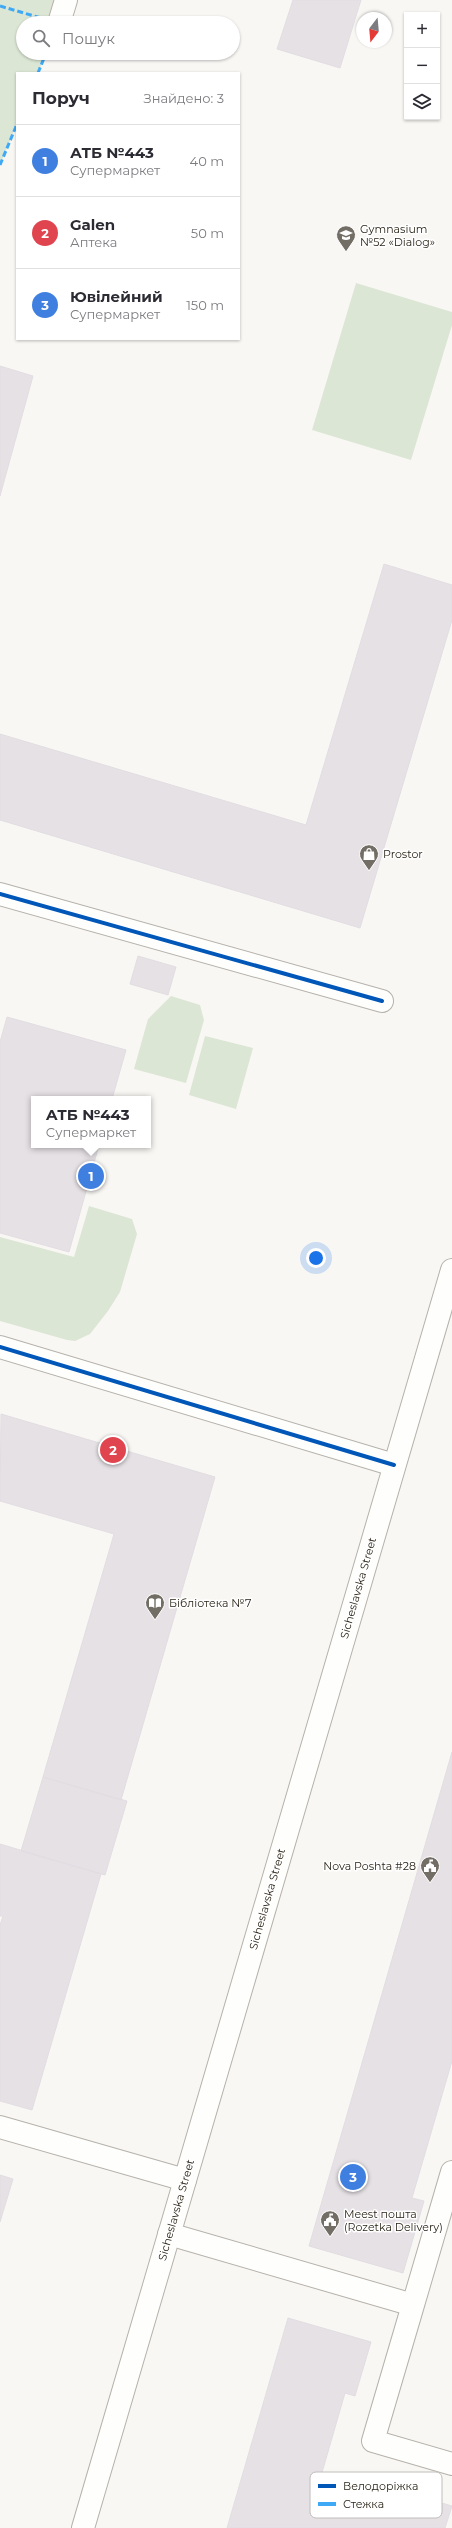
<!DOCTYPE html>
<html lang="uk">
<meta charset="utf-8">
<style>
body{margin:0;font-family:Montserrat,sans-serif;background:#f7f7f7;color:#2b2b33}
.controls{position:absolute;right:12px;top:12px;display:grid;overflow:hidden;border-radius:0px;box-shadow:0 1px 3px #0004}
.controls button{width:36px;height:36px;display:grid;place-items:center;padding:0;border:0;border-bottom:1px solid #e1e1e2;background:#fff;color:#2b2b33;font:20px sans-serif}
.compass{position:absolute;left:356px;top:12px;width:36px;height:36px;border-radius:50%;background:#fff;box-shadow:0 1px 3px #0004;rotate:196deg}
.you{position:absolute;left:316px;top:1258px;width:14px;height:14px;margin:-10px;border:3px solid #fff;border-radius:50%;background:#1a73e8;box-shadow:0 0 0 6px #1a73e833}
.badge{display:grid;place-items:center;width:26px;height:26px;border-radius:50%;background:#736e65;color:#fff;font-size:13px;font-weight:700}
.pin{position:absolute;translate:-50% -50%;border:2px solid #fff;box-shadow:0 1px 4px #0006}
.popup{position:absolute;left:31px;top:1096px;width:120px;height:52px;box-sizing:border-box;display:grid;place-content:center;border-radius:0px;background:#fff;filter:drop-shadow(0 1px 3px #0005);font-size:13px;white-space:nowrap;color:#7c7c81}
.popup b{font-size:15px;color:#2b2b33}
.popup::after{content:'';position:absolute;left:50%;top:100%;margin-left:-8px;border:8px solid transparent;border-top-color:#fff}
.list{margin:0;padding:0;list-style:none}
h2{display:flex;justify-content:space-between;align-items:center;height:52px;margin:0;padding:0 16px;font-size:17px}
h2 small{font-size:13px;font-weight:400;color:#7c7c81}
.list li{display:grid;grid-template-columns:26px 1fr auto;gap:12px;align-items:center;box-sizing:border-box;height:72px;padding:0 16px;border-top:1px solid #e1e1e2}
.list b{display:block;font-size:15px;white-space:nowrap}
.list p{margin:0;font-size:13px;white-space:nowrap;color:#7c7c81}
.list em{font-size:13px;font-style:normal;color:#7c7c81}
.icon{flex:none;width:22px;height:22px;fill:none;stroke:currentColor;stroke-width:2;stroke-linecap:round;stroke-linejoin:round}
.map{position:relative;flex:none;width:452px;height:2528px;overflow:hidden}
.search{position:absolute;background:#fff;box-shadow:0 1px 3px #0004;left:16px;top:16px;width:224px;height:44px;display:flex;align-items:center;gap:10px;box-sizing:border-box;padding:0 14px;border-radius:22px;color:#7c7c81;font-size:15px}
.panel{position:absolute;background:#fff;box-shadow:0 1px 3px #0004;left:16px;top:72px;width:224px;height:268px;border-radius:0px}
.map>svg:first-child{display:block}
</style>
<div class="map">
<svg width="452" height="2528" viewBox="0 0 452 2528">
<rect width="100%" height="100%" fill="#f9f7f4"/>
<!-- green -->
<path fill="#dbe6d4" d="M0,0H66L58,23H23V53H46L38,73H17V124L0,165Z
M356,283L452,312V325L411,460L312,430Z
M171,996L200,1005L204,1020L186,1083L134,1069L148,1019Z
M205,1036L253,1048L236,1109L189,1095Z
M89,1206L132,1219L137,1234L120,1292L108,1311L90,1334L75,1341L67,1340L0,1321V1237L74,1257Z"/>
<!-- building -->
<path fill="#e6e1e5" stroke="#e1dde2" d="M293,0H361L340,68L277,49Z
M0,366L33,376L0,496Z
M384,564L452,585V620L360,928L0,820V734L306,825Z
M138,956L176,967L168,995L130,984Z
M7,1017L126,1050L112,1099H34V1145H99L69,1252L0,1233V1042Z
M1,1414L215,1477L121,1800L43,1777L114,1534L0,1501Z
M452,1752V2061L412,2198L424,2201L403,2273L309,2246Z
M43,1777L127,1801L105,1875L21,1851Z
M0,1844L101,1874L32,2110L0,2101V1925L3,1916H0Z
M0,2175L13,2179L0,2222Z
M288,2318L371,2342L355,2396L345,2393L321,2476L399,2499L401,2491L452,2506L445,2528H227Z"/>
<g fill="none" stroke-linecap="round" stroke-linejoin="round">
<defs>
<path id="lane" d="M59,23L66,0
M0,2127L185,2180
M169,2234L413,2305L452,2172
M413,2305L373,2441L452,2464"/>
<path id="street" d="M0,894L382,1001
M0,1347L394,1465"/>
<path id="primary" d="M83,2528L452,1270"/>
</defs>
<!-- lane casing -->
<use href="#lane" stroke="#b6b2ab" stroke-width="24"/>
<!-- street casing -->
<use href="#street" stroke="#b6b2ab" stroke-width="24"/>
<!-- primary casing -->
<use href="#primary" stroke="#b6b2ab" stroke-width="24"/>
<!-- lane -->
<use href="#lane" stroke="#fefefd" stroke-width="22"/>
<!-- street -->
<use href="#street" stroke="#fefefd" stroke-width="22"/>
<!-- primary -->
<use href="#primary" stroke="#fefefd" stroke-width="22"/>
<!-- quiet -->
<path stroke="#3fa9f5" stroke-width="3" stroke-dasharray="6 3" stroke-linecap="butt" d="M0,6L58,23
M38,73L46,53
M0,165L17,124"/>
<defs>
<path id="cycleway" d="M0,894L382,1001
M0,1347L394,1465"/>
</defs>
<!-- cycleway casing -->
<use href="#cycleway" stroke="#fff" stroke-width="6"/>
<!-- cycleway -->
<use href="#cycleway" stroke="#0057b8" stroke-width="4"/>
</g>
<!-- icons -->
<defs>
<symbol id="school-pin" viewBox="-11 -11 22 30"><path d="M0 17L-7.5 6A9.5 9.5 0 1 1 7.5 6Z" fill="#736e65" stroke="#fff"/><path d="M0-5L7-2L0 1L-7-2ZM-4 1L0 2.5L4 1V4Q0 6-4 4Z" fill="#fff"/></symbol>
<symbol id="shop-pin" viewBox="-11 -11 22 30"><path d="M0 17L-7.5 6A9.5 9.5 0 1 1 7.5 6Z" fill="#736e65" stroke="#fff"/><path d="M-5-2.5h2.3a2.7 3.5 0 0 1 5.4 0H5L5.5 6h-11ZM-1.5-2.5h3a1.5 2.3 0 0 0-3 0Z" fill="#fff"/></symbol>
<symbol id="library-pin" viewBox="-11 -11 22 30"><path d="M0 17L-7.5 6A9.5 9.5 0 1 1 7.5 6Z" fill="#736e65" stroke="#fff"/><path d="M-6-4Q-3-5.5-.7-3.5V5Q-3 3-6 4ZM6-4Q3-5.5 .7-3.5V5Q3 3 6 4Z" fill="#fff"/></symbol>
<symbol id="civic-pin" viewBox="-11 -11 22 30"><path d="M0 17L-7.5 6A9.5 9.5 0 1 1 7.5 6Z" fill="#736e65" stroke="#fff"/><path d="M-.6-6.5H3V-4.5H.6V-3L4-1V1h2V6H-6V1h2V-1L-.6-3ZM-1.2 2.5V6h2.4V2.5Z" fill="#fff"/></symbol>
</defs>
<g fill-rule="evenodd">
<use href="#school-pin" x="335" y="224" width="22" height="30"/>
<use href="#shop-pin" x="358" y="843" width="22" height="30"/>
<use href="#library-pin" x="144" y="1592" width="22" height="30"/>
<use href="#civic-pin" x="419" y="1855" width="22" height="30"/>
<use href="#civic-pin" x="319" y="2209" width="22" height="30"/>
</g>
<g text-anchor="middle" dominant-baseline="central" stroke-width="3" stroke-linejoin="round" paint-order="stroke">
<!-- poi labels -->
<g font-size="11" fill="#2b2518" stroke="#fff" text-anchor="start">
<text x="360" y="229">Gymnasium<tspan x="360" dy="13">№52 «Dialog»</tspan></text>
<text x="383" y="854">Prostor</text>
<text x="169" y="1603">Бібліотека №7</text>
<text x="416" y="1866" text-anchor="end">Nova Poshta #28</text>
<text x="344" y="2214">Meest пошта<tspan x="344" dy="13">(Rozetka Delivery)</tspan></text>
</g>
<!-- street labels -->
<g font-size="11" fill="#2b2518" stroke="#fff">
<text transform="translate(358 1588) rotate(-74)">Sicheslavska Street</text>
<text transform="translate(267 1899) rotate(-74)">Sicheslavska Street</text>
<text transform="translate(176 2210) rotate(-74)">Sicheslavska Street</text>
</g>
</g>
<!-- legend -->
<rect x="310" y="2472" width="132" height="46" rx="6" fill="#fff" stroke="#bfbeba" stroke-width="1"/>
<rect x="318" y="2484" width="18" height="4" fill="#0057b8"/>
<rect x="318" y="2502" width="18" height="4" fill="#3fa9f5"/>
<g font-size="11" fill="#2b2518">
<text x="343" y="2490">Велодоріжка</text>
<text x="343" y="2508">Стежка</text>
</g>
</svg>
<div class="controls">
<button>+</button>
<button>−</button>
<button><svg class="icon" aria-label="layers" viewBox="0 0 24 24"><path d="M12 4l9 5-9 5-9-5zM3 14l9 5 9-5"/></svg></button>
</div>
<svg class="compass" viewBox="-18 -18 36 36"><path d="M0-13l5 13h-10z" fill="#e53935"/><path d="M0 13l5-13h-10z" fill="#7c7c81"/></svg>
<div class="you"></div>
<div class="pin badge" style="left:91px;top:1176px;background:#3f7fe0">1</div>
<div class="popup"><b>АТБ №443</b>Супермаркет</div>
<div class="pin badge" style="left:113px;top:1450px;background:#e0444e">2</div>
<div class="pin badge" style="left:353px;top:2177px;background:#3f7fe0">3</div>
<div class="search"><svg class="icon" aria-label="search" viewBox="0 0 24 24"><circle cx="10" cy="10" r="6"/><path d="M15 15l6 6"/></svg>Пошук</div>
<section class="panel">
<h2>Поруч<small>Знайдено: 3</small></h2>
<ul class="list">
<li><span class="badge" style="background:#3f7fe0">1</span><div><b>АТБ №443</b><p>Супермаркет</p></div><em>40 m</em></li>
<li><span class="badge" style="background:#e0444e">2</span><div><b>Galen</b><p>Аптека</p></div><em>50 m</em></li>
<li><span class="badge" style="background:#3f7fe0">3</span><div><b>Ювілейний</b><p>Супермаркет</p></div><em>150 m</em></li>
</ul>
</section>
</div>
